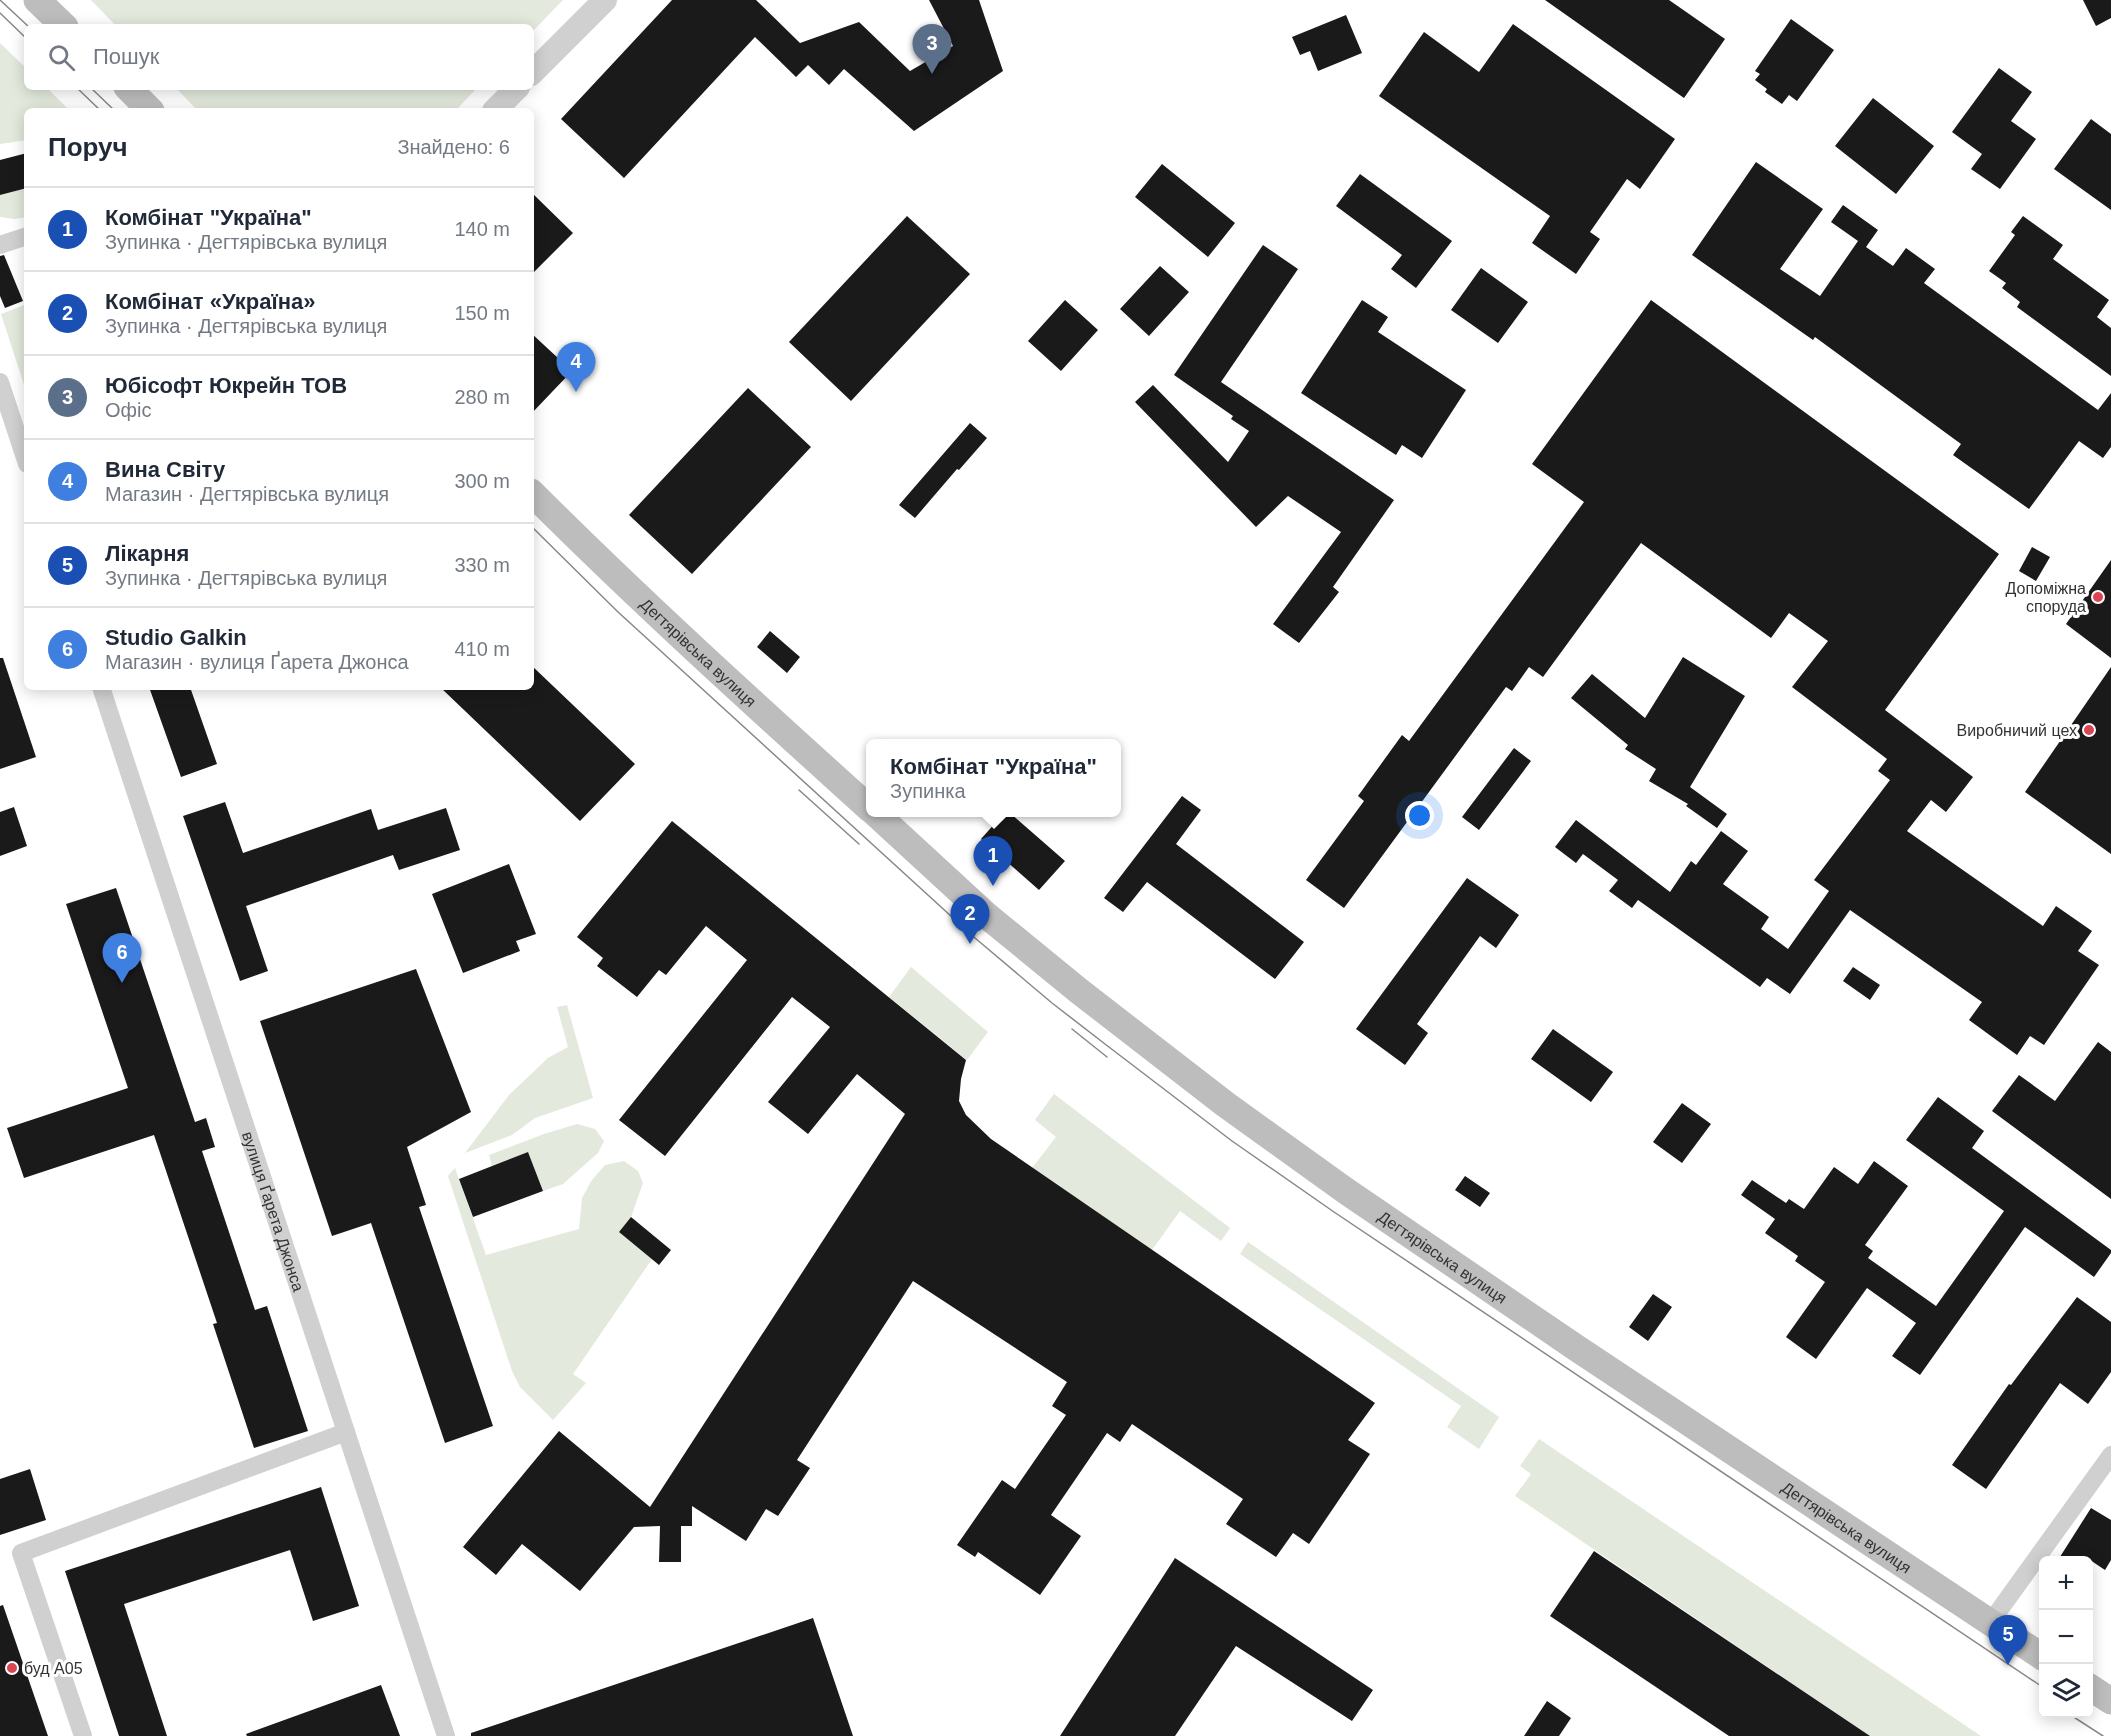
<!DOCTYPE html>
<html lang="uk">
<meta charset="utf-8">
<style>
body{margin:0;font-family:Helvetica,sans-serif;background:#f6f6f7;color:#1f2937}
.controls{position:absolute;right:18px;bottom:18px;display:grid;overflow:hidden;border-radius:9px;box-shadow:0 3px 15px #0003}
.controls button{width:54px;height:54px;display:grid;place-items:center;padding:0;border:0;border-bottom:2px solid #e0e1e3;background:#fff;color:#1f2937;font:30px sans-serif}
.you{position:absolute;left:1420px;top:816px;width:21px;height:21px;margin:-15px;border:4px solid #fff;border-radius:50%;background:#1a73e8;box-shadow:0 0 0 9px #1a73e833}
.badge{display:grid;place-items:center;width:39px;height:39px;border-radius:50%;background:#db4453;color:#fff;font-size:20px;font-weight:700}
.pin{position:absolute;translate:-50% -50px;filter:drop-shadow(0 2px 3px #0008)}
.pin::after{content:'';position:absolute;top:32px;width:21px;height:18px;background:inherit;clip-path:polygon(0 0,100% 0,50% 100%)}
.popup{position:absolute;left:866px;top:739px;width:255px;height:78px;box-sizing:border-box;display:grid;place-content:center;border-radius:9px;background:#fff;filter:drop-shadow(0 2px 4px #0005);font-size:20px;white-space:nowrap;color:#747a83}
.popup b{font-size:22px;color:#1f2937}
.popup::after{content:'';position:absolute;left:50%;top:100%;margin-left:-12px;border:12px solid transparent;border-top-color:#fff}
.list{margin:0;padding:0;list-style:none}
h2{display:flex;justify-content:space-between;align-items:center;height:78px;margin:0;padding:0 24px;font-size:26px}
h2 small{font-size:20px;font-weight:400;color:#747a83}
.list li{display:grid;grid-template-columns:39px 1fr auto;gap:18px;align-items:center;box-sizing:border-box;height:84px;padding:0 24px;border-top:2px solid #e0e1e3}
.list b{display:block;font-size:22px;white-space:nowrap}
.list p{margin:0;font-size:20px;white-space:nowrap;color:#747a83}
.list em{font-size:20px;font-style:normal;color:#747a83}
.icon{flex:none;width:33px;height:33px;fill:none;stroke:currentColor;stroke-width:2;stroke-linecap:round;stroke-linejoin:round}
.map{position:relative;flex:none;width:2111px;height:1736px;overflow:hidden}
.search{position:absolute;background:#fff;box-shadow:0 3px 15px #0003;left:24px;top:24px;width:510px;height:66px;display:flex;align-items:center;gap:15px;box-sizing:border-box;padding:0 21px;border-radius:9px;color:#747a83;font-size:22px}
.panel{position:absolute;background:#fff;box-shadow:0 3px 15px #0003;left:24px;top:108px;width:510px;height:582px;border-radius:9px}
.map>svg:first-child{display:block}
</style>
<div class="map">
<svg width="2111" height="1736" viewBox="0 0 2111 1736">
<rect width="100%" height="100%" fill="#fff"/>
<!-- green -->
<path fill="#e3e9dc" d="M91,0H563L531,33V27H117Z
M0,43L27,69V87H46L69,110L27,111V140L0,144Z
M175,87H478L455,111H198Z
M27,188V217L15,219L0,217V195Z
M27,304V394L1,314Z
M911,967L988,1032L967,1060L889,997Z
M567,1005L593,1098L535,1118L512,1135L465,1153L509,1095L548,1058L568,1047L557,1007Z
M1054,1094L1230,1228L1221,1241L1180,1211L1152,1250L1032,1168L1056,1137L1035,1120Z
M577,1124L595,1129L604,1141L598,1153L563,1184L543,1191L528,1152L492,1166L489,1155L544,1134Z
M624,1161L638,1171L643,1183L631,1217L619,1232L652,1259L573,1374L586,1383L553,1420L520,1387L512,1371L448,1176L455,1168L486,1255L579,1229L582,1198L592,1180L605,1165Z
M1248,1242L1499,1417L1479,1449L1447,1427L1461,1406L1240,1254Z
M1539,1439L1981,1736H1870L1515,1496L1531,1474L1520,1466Z"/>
<!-- building -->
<path fill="#1a1a1a" d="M672,0H756L800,43L859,22L910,71L953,46L929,0H979L1003,71L914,131L844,69L829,85L808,65L796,77L755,37L624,178L561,119Z
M1545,0H1669L1725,39L1684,98Z
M2083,0H2111V18L2096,26Z
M1346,15L1362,53L1318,71L1310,51L1300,55L1292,37Z
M1791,19L1834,50L1797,101L1789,95L1782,104L1765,92L1767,89L1755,80L1760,74L1755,71Z
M1513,24L1675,139L1640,189L1627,179L1590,232L1600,239L1576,274L1532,243L1550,216L1379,96L1424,32L1479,72Z
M1999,68L2032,92L2011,121L2036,139L2000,189L1971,169L1982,154L1952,132Z
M1873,98L1934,146L1896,194L1835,146Z
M2091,119L2111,134V210L2054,169Z
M27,153V188L0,195V160Z
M1756,162L1823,209L1780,269L1820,296L1858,241L1831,222L1843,205L1878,230L1866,247L1893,266L1906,248L1935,269L1924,283L2098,410L2111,393V447L2103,458L2079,441L2029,509L1953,455L1961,444L1815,337L1813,340L1692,255Z
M1162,164L1235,223L1208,257L1135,197Z
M1360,174L1452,241L1416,288L1391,269L1402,255L1336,206Z
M531,192L573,233L531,275Z
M907,216L970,274L851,401L789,342Z
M2023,216L2063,245L2053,259L2109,300L2097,317L2111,328V376L2017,307L2020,302L2002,288L2006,283L1989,271L2015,235L2011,232Z
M1263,245L1298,269L1221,382L1394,500L1333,587L1339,592L1299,643L1273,624L1341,532L1288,496L1256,527L1135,402L1153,385L1228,462L1249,431L1231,419L1233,416L1174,375Z
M4,255L23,301L5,308L0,296V256Z
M1160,266L1189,292L1149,336L1120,309Z
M1481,268L1528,302L1498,343L1451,310Z
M1065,300L1098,330L1061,371L1028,341Z
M1362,300L1388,317L1378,332L1466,390L1422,458L1402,445L1396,455L1301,393Z
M1651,300L1999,554L1885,710L1973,777L1946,812L1931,800L1907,831L2043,926L2056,906L2092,931L2078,951L2099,965L2044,1045L2030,1036L2017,1055L1969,1020L1982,1002L1850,910L1790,994L1767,978L1760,987L1638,900L1632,908L1609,891L1618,880L1583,854L1576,863L1555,847L1576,820L1670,892L1691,861L1696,865L1721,831L1748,851L1723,884L1769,917L1761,929L1788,949L1829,891L1814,880L1890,780L1878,771L1887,759L1792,687L1828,641L1789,613L1771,638L1641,543L1543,677L1529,667L1512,691L1506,687L1344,908L1306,880L1364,801L1358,796L1402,735L1409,741L1584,502L1532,464Z
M531,333L572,371L531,414Z
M748,388L811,447L692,574L629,515Z
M970,423L987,438L959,470L957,469L915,518L899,505Z
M2032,547L2050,557L2036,581L2019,571Z
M2111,560V658L2066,624Z
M770,631L800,657L787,673L757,647Z
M1683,657L1745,696L1690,787L1727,814L1717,828L1686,806L1688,804L1649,781L1656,769L1625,749L1628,745L1571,698L1592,674L1645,718Z
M0,658H3L36,757L0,769Z
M531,665L635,764L580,821L440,687H531Z
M2111,667V854L2025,792Z
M149,687H190L217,764L181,777Z
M1514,748L1531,761L1479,830L1462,817Z
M1182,796L1201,810L1176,844L1304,942L1275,979L1147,882L1123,912L1104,898Z
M225,802L243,853L371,809L378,830L446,808L460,850L399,870L393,855L246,906L268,971L240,981L183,816Z
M14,807L27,846L0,856V812Z
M1004,813H1010L1065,861L1039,890L981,839Z
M672,821L966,1060L961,1079L959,1101L966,1115L991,1139L1375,1403L1348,1440L1370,1454L1309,1544L1293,1533L1276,1557L1226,1524L1243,1499L1132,1424L1120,1442L1107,1433L1051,1515L1081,1536L1040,1595L978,1552L975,1557L957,1545L1002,1480L1015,1489L1066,1415L1052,1406L1067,1382L913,1281L797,1460L810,1468L778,1516L766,1509L746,1541L692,1506V1526H681V1562H659L660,1526L634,1527L580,1591L522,1544L496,1575L463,1547L559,1431L650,1507L905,1114L857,1074L808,1134L768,1102L830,1027L792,997L665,1156L619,1120L747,960L706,926L666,975L659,970L637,997L597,966L603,958L577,937Z
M509,864L536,934L516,941L520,951L463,973L432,894Z
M1467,878L1519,915L1496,948L1480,936L1417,1024L1428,1033L1405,1065L1356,1029Z
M116,888L195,1122L206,1118L215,1147L202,1151L255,1310L267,1306L308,1431L254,1448L213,1324L217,1323L154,1135L24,1178L7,1128L128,1088L66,904Z
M1853,967L1880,985L1870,1000L1843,981Z
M416,969L471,1112L407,1147L426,1205L419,1207L493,1426L445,1443L371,1223L332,1236L260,1021Z
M1553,1029L1613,1072L1591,1102L1531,1059Z
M2098,1042L2111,1052V1199L1992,1111L2019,1075L2055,1101Z
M1938,1097L1984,1131L1972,1148L2111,1250V1253L2094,1277L2025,1227L1920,1375L1892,1356L1916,1323L1867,1288L1816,1359L1786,1337L1825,1282L1795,1261L1798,1256L1765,1233L1775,1219L1741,1195L1752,1180L1786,1203L1789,1199L1804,1209L1834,1167L1858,1184L1874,1161L1908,1186L1865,1245L1873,1251L1868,1258L1936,1306L2004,1211L1906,1140Z
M1682,1103L1711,1124L1682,1163L1653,1142Z
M528,1152L543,1191L473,1217L459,1179Z
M1465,1176L1490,1193L1480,1207L1455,1190Z
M631,1217L671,1250L659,1265L619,1232Z
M1653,1294L1672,1307L1648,1341L1629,1327Z
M2077,1297L2111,1322V1372L2088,1404L2060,1383L1986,1489L1952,1465L2009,1384L2011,1385Z
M30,1469L46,1520L0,1535V1479Z
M321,1487L359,1606L313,1621L290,1550L124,1604L167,1736H119L65,1571Z
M2091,1508L2111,1520V1560L2105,1570L2090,1560H2058Z
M1594,1551L1870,1736H1729L1550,1616Z
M1175,1558L1373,1690L1352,1721L1236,1646L1175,1736H1060Z
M3,1605L48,1736H0V1606Z
M813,1618L853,1736H471V1733Z
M381,1685L400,1736H247L246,1734Z
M1547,1701L1571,1718L1559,1736H1524Z"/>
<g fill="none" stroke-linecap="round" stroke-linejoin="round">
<!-- minor -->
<g stroke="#d0d0d0" stroke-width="18">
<path d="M0,245L27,236"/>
<path d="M0,382L27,464"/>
<path id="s1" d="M101,687L446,1736"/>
<path d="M1990,1623L2111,1455"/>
<path d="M83,1736L21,1553L346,1432"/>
</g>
<!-- tertiary -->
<path stroke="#d0d0d0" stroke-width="24" d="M531,74L605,0
M494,111L518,87"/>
<!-- secondary -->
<g stroke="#bdbdbd" stroke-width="27">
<path d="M37,0L65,27"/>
<path d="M127,87L151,111"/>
<path id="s2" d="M531,492C641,602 755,705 870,809"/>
<path id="s3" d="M874,812L986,915L1079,991L1225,1104L1346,1191L1575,1347L2044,1658"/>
<path d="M2088,1686L2111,1701"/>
</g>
<!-- tram -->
<path stroke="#888" stroke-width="1.5" d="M0,0L29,27
M0,13L27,39
M76,87L101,111
M90,87L115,111
M531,526L618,612L975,938L1052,1003L1105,1044L1232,1141L1334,1212L2044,1688
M799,790L859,844
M1072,1029L1107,1057
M2069,1714L2103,1736"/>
</g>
<!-- markers -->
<g fill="#db4453" stroke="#fff" stroke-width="2">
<circle cx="2098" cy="597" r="6"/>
<circle cx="2089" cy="730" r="6"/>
<circle cx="12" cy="1668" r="6"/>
</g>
<g text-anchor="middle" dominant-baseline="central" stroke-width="6" stroke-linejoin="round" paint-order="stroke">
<!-- poi labels -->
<g font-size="16" fill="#333" stroke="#fff" text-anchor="end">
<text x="2086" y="588">Допоміжна<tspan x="2086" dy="18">споруда</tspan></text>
<text x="2077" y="730">Виробничий цех</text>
<text x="24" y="1668" text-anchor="start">буд А05</text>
</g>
<!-- street labels -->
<g font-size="16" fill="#333" stroke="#fff">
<text stroke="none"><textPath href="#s2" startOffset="232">Дегтярівська вулиця</textPath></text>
<text stroke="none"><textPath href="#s1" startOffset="552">вулиця Ґарета Джонса</textPath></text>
<text stroke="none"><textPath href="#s3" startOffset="723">Дегтярівська вулиця</textPath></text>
<text stroke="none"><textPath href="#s3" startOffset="1209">Дегтярівська вулиця</textPath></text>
</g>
</g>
</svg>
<div class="controls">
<button>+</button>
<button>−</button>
<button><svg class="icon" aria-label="layers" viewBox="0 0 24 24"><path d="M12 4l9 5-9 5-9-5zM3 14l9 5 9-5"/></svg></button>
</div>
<div class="you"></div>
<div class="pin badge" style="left:993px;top:886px;background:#1a4fb4">1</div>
<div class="popup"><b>Комбінат &quot;Україна&quot;</b>Зупинка</div>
<div class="pin badge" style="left:970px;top:944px;background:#1a4fb4">2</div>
<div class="pin badge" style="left:932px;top:74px;background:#5c6f8a">3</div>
<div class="pin badge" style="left:576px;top:392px;background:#3f7fe0">4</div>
<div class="pin badge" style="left:2008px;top:1665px;background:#1a4fb4">5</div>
<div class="pin badge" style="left:122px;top:983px;background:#3f7fe0">6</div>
<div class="search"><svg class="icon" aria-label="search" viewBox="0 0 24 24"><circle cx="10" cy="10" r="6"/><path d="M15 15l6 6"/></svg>Пошук</div>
<section class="panel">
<h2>Поруч<small>Знайдено: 6</small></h2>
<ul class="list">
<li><span class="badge" style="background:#1a4fb4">1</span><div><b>Комбінат &quot;Україна&quot;</b><p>Зупинка · Дегтярівська вулиця</p></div><em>140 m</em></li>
<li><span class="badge" style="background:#1a4fb4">2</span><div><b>Комбінат «Україна»</b><p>Зупинка · Дегтярівська вулиця</p></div><em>150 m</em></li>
<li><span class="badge" style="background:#5c6f8a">3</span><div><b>Юбісофт Юкрейн ТОВ</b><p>Офіс</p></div><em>280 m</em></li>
<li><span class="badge" style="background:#3f7fe0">4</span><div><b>Вина Світу</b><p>Магазин · Дегтярівська вулиця</p></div><em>300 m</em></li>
<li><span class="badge" style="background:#1a4fb4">5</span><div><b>Лікарня</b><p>Зупинка · Дегтярівська вулиця</p></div><em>330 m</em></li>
<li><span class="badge" style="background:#3f7fe0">6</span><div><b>Studio Galkin</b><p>Магазин · вулиця Ґарета Джонса</p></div><em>410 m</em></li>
</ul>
</section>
</div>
